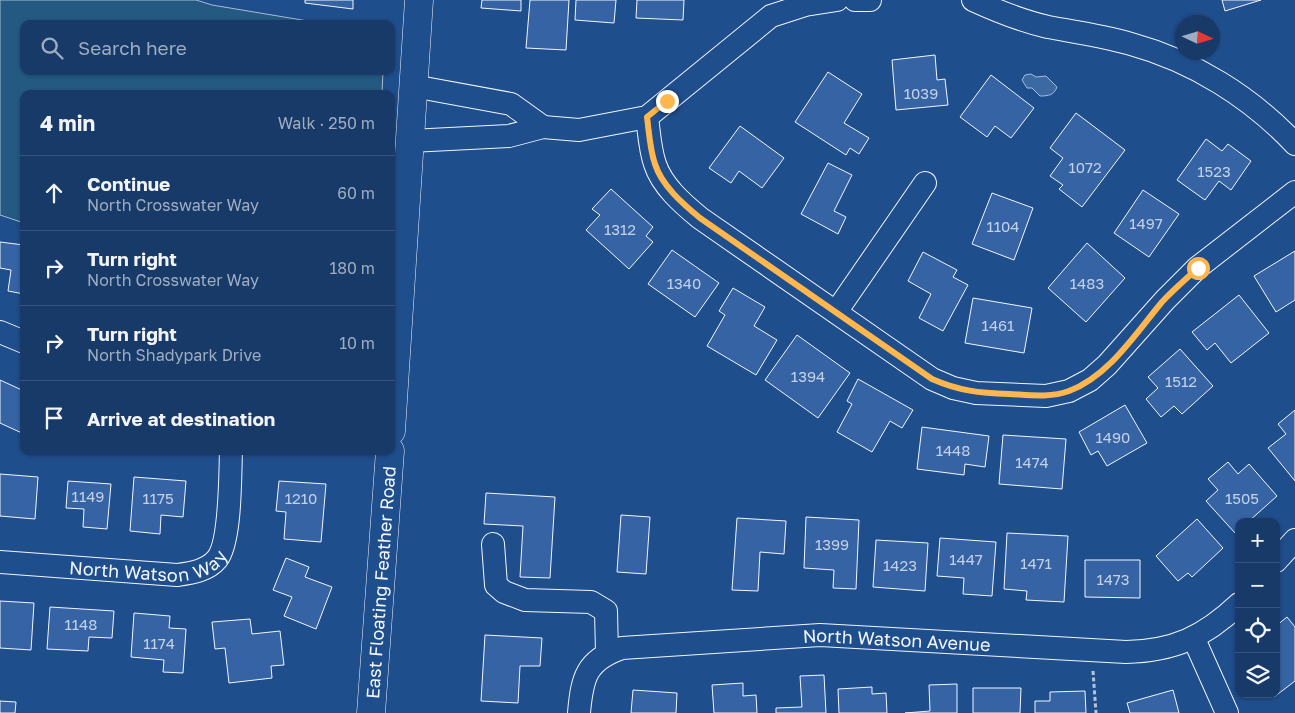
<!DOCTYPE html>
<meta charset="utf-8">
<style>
body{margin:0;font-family:"Golos Text",sans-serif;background:#244571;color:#f1f3f6}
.controls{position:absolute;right:15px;bottom:15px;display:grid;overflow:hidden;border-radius:10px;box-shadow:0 1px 4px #0004}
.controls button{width:45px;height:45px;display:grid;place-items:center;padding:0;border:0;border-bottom:1px solid #36547d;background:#173a69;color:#f1f3f6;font:25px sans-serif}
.compass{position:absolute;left:1175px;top:15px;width:45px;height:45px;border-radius:50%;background:#173a69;box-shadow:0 1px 4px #0004;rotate:94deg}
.stop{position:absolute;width:15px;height:15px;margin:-11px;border:4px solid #ffb74d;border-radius:50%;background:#fff}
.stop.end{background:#ffb74d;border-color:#fff;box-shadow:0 1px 5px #0008}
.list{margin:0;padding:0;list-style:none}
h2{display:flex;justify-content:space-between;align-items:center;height:65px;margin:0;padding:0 20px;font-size:21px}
h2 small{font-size:16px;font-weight:400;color:#9eadc0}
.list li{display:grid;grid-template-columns:32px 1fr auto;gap:15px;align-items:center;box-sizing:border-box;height:75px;padding:0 20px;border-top:1px solid #36547d}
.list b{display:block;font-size:19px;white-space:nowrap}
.list p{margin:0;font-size:16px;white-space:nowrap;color:#9eadc0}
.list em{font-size:16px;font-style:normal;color:#9eadc0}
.icon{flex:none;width:28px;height:28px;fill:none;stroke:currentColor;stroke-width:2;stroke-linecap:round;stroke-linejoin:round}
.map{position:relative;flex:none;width:1295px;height:713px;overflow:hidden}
.search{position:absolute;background:#173a69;box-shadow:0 1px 4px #0004;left:20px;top:20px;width:375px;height:55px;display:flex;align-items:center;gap:12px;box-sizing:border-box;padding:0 18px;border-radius:10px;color:#9eadc0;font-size:19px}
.panel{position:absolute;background:#173a69;box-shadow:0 1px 4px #0004;left:20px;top:90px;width:375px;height:365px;border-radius:10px}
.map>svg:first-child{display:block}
</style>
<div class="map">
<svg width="1295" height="713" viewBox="0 0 1295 713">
<rect width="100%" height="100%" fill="#1f4e8c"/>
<!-- green -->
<path fill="#245a82" stroke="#a8bbd7" d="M0,0H196L212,5L326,24H24V71H383L382,94H24V223L0,215Z"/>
<!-- water -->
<path fill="#3b69a3" stroke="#a8bbd7" d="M1031,74L1036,77L1046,76L1057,87C1054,95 1049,96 1040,96L1032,88H1027L1022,80L1025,75Z"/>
<!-- building -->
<path fill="#3563a3" stroke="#f2f6ff" d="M305,0H353V9L305,3Z
M482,0H521V11L481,8Z
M530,0H569L566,50L526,48Z
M576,0H616L614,23L575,20Z
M637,0H684L683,20L636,18Z
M1222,0H1261L1225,11Z
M935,55L937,80L945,79L948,105L896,110L892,60Z
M828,72L862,94L844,123L869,138L859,154L850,148L846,155L795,122Z
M991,75L1034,108L1011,138L995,126L987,137L960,117Z
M1076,113L1125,150L1082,207L1059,189L1063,185L1050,176L1063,158L1050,148Z
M740,126L784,158L762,188L739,171L731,183L709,168Z
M1206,139L1222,151L1228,144L1251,161L1231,190L1219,181L1205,200L1177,180Z
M828,163L852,175L834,211L846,217L838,234L801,214Z
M611,189L653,227L646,236L653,242L629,269L586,230L600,215L592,209Z
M1143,190L1179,214L1149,257L1114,233Z
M992,193L1033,208L1014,260L972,244Z
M0,242L24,245V294L8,291L11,270L0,268Z
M1087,243L1125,278L1086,322L1048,288Z
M672,250L719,283L695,317L648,284Z
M1295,251V300L1276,312L1254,276Z
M923,252L957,270L953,277L968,285L943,331L919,318L931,294L908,281Z
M733,288L765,307L754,326L777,340L756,375L707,346L725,315L719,311Z
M1239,295L1269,333L1231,363L1215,343L1207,350L1192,332Z
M973,298L1032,308L1024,353L965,343Z
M797,335L850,373L818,418L765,380Z
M1180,349L1213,386L1182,414L1174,406L1161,417L1146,399L1158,388L1148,377Z
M858,379L913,410L902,428L890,421L872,452L837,432L852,404L847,401Z
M0,380L24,391V434L0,423Z
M1125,405L1147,443L1107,466L1098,451L1091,455L1079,432Z
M1295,410V481L1268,448L1286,434L1278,424Z
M922,427L989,436L985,467L965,464L964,475L917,469Z
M1003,435L1066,439L1062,489L999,484Z
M1228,462L1238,474L1249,464L1277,496L1248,522H1239V530L1235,533L1206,501L1218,490L1208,479Z
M0,474L38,477L35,519L0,516Z
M134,477L186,481L183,517L161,515L160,534L130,531Z
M68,481L111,484L107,529L83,527L84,509L66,508Z
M279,481L326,484L321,542L284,539L286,512L276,511Z
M486,493L555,497L550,578L520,577L523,526L484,524Z
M621,515L650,517L646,574L617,572Z
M806,517L859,520L856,589L833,588L834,570L804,568Z
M737,518L786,521L784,554L760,552L758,591L732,590Z
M1197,519L1223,548L1192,577L1188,573L1178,581L1156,556Z
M1007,533L1068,536L1064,602L1026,600L1027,591L1004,589Z
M940,538L996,542L992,596L963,594L964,578L937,576Z
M876,540L928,543L925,591L873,587Z
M286,558L309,567L305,577L332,587L316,629L284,616L292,597L273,590Z
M1085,560H1140V598L1085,597Z
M0,601L34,603L31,650L0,648Z
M50,607L114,611L112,638L89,637L88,651L47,649Z
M134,613L170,616L169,628L186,629L183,673L163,672L164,660L131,657Z
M1287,617L1295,627V681L1274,697L1272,694H1276V626Z
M250,619L252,634L280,631L284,665L271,666L272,678L229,683L225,648L215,649L212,622Z
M485,635L542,638L540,666H520L518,703L481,701Z
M824,675L826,713H776V708L802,707L800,676Z
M743,683V696L756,695L757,713H714L712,685Z
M957,684V713H905L930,711L929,685Z
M872,687V694L886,693L887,713H839L838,689Z
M973,688H1021L1020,713H973Z
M633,690L677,693L676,713H631Z
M1173,690L1179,713H1130L1127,703Z
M1085,691L1086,713H1035V701H1050V692Z
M0,701L16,702L15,713H0Z"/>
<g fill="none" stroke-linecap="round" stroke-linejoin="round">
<defs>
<g id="minor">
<path d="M855,0H870"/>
<path d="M973,0C997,11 1022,21 1048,27C1076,32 1104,36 1131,44C1193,61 1251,97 1295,144"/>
<path d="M413,86L511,104L543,127"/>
<path d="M647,117C649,132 650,150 655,164C662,186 683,204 700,218L932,379L953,388L976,393L1046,396L1069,391L1090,380L1107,365L1165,300L1197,268L1295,192"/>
<path d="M410,141L509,136L543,127L579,130L647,117L771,16L805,5L837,0"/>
<path d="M836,312L925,183"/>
<path d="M0,332L24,342"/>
<path d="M493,544L496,585L504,592L525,600L591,602L606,611L607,653"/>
<path d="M1276,561L1295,540"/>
<path id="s1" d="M0,562L177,575C191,573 207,571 217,559C231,542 230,475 231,451"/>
<path d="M1194,639L1227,713"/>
<path id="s2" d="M579,713C582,678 586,660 622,648L820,635L1126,652C1174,651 1204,637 1239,604"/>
</g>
<g id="major">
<path d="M391,431L419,0"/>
<path id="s3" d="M371,713L390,451"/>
</g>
</defs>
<!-- minor casing -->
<use href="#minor" stroke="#f2f6ff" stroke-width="24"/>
<!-- major casing -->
<use href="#major" stroke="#f2f6ff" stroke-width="29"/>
<!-- path -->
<path stroke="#b3c4dc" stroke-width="3" stroke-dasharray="4 2.5" stroke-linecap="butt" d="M1093,671L1096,713"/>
<!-- minor -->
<use href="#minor" stroke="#1f4e8c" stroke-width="22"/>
<!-- major -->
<use href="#major" stroke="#1f4e8c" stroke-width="28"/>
</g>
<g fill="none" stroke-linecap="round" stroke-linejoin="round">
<!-- route -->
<path stroke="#ffb74d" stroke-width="6" d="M667,101L647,117C649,132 650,150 655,164C662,186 683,204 700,218L932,379C959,391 980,393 1009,394C1029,395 1050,398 1069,391C1109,376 1136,333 1162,302C1173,290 1186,279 1198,268"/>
</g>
<g text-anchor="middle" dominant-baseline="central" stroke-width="4" stroke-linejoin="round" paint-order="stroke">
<!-- number labels -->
<g font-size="15" fill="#c3d1e8">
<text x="921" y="93">1039</text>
<text x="1085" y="167">1072</text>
<text x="1214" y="171">1523</text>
<text x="1146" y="223">1497</text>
<text x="1003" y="226">1104</text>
<text x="620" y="229">1312</text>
<text x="684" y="283">1340</text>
<text x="1087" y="283">1483</text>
<text x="998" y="325">1461</text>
<text x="808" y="376">1394</text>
<text x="1181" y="381">1512</text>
<text x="1113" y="437">1490</text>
<text x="953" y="450">1448</text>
<text x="1032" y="462">1474</text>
<text x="88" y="496">1149</text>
<text x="158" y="498">1175</text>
<text x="301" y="498">1210</text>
<text x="1242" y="498">1505</text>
<text x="832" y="544">1399</text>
<text x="966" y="559">1447</text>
<text x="1036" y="563">1471</text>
<text x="900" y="565">1423</text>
<text x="1113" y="579">1473</text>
<text x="81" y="624">1148</text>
<text x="159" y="643">1174</text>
</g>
<!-- street labels -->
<g font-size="18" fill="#f2f6ff" stroke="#1f4e8c">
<text stroke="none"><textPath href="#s1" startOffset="150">North Watson Way</textPath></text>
<text stroke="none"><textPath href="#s3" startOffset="131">East Floating Feather Road</textPath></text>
<text stroke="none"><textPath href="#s2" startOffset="360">North Watson Avenue</textPath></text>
</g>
</g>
</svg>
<div class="controls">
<button>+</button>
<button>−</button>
<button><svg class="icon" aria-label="locate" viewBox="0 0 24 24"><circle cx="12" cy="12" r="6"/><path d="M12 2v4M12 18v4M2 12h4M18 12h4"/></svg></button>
<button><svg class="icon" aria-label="layers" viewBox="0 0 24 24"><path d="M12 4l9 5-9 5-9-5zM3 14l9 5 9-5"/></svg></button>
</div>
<svg class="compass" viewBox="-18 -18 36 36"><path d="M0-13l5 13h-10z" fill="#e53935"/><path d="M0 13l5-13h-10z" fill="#9eadc0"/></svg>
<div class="stop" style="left:1198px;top:268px"></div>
<div class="stop end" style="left:667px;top:101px"></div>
<div class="search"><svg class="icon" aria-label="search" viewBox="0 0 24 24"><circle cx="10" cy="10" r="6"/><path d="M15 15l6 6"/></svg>Search here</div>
<section class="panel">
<h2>4 min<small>Walk · 250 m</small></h2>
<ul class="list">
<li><svg class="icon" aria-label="ahead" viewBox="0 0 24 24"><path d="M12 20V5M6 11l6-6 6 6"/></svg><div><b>Continue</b><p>North Crosswater Way</p></div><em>60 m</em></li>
<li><svg class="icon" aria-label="right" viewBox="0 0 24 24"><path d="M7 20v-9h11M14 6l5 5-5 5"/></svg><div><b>Turn right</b><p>North Crosswater Way</p></div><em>180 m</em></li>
<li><svg class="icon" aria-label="right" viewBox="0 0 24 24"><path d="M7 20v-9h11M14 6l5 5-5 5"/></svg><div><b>Turn right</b><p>North Shadypark Drive</p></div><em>10 m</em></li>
<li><svg class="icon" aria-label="arrive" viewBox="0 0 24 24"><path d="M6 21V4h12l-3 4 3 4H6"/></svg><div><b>Arrive at destination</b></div></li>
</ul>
</section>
</div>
